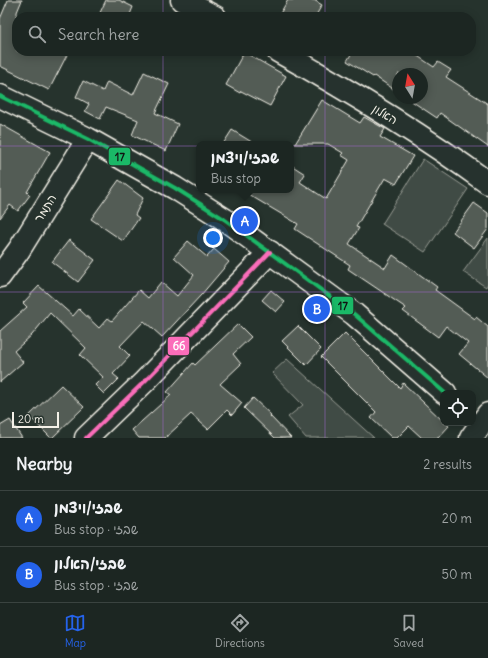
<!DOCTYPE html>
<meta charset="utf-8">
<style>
body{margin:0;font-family:Delius,"Playpen Sans Hebrew",sans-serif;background:#252e2a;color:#f1f3f6}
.controls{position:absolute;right:12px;bottom:12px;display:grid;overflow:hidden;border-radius:8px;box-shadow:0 2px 10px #0003}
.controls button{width:36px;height:36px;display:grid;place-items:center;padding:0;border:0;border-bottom:1px solid #3a4340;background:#1c2622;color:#f1f3f6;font:20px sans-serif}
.compass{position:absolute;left:392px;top:68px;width:36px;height:36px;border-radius:50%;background:#1c2622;box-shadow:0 2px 10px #0003;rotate:349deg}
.scale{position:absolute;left:12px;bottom:10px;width:47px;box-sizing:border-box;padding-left:4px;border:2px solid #f4f1e8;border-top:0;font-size:11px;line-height:14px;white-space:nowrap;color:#f4f1e8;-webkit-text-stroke:3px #26332d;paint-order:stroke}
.you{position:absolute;left:213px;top:238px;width:14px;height:14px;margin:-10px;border:3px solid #fff;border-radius:50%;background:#1a73e8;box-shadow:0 0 0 6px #1a73e833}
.badge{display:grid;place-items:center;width:26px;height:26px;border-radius:50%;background:#2563eb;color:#fff;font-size:13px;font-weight:700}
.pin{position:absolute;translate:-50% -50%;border:2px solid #fff;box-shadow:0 1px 4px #0006}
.popup{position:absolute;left:196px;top:141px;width:98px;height:52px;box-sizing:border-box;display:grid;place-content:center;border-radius:8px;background:#1c2622;filter:drop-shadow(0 1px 3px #0005);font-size:13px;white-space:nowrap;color:#a0a5a5}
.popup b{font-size:15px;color:#f1f3f6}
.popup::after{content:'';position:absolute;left:50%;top:100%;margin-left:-8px;border:8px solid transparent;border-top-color:#1c2622}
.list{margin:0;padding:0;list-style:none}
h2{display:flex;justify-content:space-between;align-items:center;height:52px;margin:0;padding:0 16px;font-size:17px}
h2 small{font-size:13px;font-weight:400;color:#a0a5a5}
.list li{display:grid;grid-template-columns:26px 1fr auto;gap:12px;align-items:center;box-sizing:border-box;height:56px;padding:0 16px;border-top:1px solid #3a4340}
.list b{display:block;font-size:15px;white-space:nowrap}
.list p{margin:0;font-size:13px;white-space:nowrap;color:#a0a5a5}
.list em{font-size:13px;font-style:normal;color:#a0a5a5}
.icon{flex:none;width:22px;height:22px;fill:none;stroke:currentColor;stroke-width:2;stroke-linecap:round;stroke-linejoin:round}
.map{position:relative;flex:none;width:488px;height:438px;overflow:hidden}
.search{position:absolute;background:#1c2622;box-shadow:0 2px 10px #0003;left:12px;right:12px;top:12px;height:44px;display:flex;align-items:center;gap:10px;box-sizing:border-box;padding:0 14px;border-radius:16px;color:#a0a5a5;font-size:15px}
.sheet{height:164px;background:#1c2622}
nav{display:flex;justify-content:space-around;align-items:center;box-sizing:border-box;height:56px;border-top:1px solid #3a4340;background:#1c2622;font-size:11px;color:#a0a5a5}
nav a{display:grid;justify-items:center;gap:2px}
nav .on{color:#2563eb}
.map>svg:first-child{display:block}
</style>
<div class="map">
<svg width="488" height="438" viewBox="0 0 488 438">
<rect width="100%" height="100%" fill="#26332d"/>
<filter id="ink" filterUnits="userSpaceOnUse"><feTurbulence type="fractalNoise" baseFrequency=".025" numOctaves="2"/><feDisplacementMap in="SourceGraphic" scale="8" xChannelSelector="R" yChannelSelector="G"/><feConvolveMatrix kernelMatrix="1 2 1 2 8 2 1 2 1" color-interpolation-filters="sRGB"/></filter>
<g filter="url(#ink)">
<!-- green -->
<path fill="#414b45" stroke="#9a9e96" d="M423,159L468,189L425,252L382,224Z
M488,238V283L486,287L463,272Z
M287,359L374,438H306L288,417L303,405L272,373Z"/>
<!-- building -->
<path fill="#525c55" stroke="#f4f1e8" d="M8,0H22L17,12V51H69L49,90L0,66V19Z
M106,0H119L133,7L129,17H98Z
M288,0H314L322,5L315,17H278Z
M353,51H410L434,67L438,62L451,70L446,77L488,104V147L440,113L437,118L407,98H422V74H398V92L374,76L373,77L347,61Z
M244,52L286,76L270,106L241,91L240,93L226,85Z
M144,72L169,84L155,113L178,124L166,151L132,135L138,120L106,107L100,119L85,111L89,104L76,97L83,81L103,91L107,82L133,95Z
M322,100L360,123L364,117L385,129L380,137L413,156L396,184L385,178L356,227L359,228L349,244L385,268L393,255L437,287L435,290L475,319L476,317L488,327V378L459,354L468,343L446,326L438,337L403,311L406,308L348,269L350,265L295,229L298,224L241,190H291V165L305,174L300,182L326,199L349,160L341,155L343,153L328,144H295Z
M0,124L50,152L27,192L30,195L18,211L10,205L0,218Z
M232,130L255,144H223Z
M119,180L143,198L135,215L139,218L123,241L91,219Z
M474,203L488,213V229L474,248L453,232Z
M69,240L95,260L78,282L52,262Z
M188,241L207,257L214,249L229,262L201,295L162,337L144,321L120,346L130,356L113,374L119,379L104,394L95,385L103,377L80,355L86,348L50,313L32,335L14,351L23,362L0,382V331L27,307L23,303L39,286L73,316L79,309L99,328L108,318L112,321L139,290L148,298L161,282L177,296L194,275L174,257Z
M271,290L285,302L276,312L262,300Z
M238,324L251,337L233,354L241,364L220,384L242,403L232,415L227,410L208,429L191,414L165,438H139L132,430L171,395L167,392L193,363L195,365Z
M298,326L321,349L306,365L282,341Z
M345,333L400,388L403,383L443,421V423H445L449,426L438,438H422L409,426L397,438H392L371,418L376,412L321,357Z
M61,385L84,407L52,438H51L29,416Z
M253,398L271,415L270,416L291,438H275L244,408Z
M10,420L22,438H0V426Z"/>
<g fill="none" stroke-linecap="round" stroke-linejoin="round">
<defs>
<path id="minor" d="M182,0L215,17
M278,51C350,91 421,134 488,183
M0,96L88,139L175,188L224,219L354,314L445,393
M0,276L19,250L88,139
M86,438L144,382L270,252
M471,438L488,414"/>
</defs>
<!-- minor casing -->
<use href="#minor" stroke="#f4f1e8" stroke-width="25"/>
<!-- minor -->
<use href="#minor" stroke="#26332d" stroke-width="22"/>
<defs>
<path id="bus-1" d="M0,96L88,139L175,188L224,219L354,314L445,393"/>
<path id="bus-2" d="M86,438L144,382L270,252"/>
</defs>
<!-- bus-1 casing -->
<use href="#bus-1" stroke="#26332d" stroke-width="7"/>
<!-- bus-2 casing -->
<use href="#bus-2" stroke="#26332d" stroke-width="7"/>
<!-- bus-1 -->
<use href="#bus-1" stroke="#1ab867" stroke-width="4"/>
<!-- bus-2 -->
<use href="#bus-2" stroke="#fb6dba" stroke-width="4"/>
</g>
</g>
<!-- grid -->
<path fill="none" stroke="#9f67cb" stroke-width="1" stroke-opacity="0.55" d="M163,0V17M325,0V17M163,51V438M325,51V438M0,146H488M0,292H488"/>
<g text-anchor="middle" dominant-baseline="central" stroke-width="3.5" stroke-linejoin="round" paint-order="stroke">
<!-- street labels -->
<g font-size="12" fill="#f4f1e8" stroke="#26332d">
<text transform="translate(385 114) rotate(31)">האלון</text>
<text transform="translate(45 208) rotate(-58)">התמר</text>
</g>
</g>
<g stroke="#26332d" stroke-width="1.5">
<rect x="108" y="147" width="23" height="19" rx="4" fill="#1ab867"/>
<rect x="331" y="296" width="23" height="19" rx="4" fill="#1ab867"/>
<rect x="167" y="336" width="23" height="20" rx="4" fill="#fb6dba"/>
</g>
<g font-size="11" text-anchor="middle" font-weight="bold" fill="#fff">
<text x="179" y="350">66</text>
</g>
<g font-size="11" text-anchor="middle" font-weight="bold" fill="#111">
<text x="120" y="161">17</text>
<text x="343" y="310">17</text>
</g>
</svg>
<div class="controls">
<button><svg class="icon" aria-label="locate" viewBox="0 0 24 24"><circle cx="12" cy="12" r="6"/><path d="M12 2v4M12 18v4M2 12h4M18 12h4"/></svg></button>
</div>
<svg class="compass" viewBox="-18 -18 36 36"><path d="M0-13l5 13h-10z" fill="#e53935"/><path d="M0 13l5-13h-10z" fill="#a0a5a5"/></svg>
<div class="scale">20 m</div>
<div class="you"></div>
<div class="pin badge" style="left:245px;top:221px">A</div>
<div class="popup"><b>שבזי/ויצמן</b>Bus stop</div>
<div class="pin badge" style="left:317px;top:309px">B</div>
<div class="search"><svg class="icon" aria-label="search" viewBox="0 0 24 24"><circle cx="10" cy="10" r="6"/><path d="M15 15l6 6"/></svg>Search here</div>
</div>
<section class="sheet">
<h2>Nearby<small>2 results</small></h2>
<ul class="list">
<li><span class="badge">A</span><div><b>שבזי/ויצמן</b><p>Bus stop · שבזי</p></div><em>20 m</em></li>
<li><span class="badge">B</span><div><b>שבזי/האלון</b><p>Bus stop · שבזי</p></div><em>50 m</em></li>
</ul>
</section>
<nav>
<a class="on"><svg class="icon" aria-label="map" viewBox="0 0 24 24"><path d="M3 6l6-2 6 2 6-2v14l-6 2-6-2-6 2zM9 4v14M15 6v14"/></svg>Map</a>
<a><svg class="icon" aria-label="directions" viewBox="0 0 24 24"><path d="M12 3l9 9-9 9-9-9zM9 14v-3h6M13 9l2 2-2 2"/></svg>Directions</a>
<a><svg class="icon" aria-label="saved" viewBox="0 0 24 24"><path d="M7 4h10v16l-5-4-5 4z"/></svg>Saved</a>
</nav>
